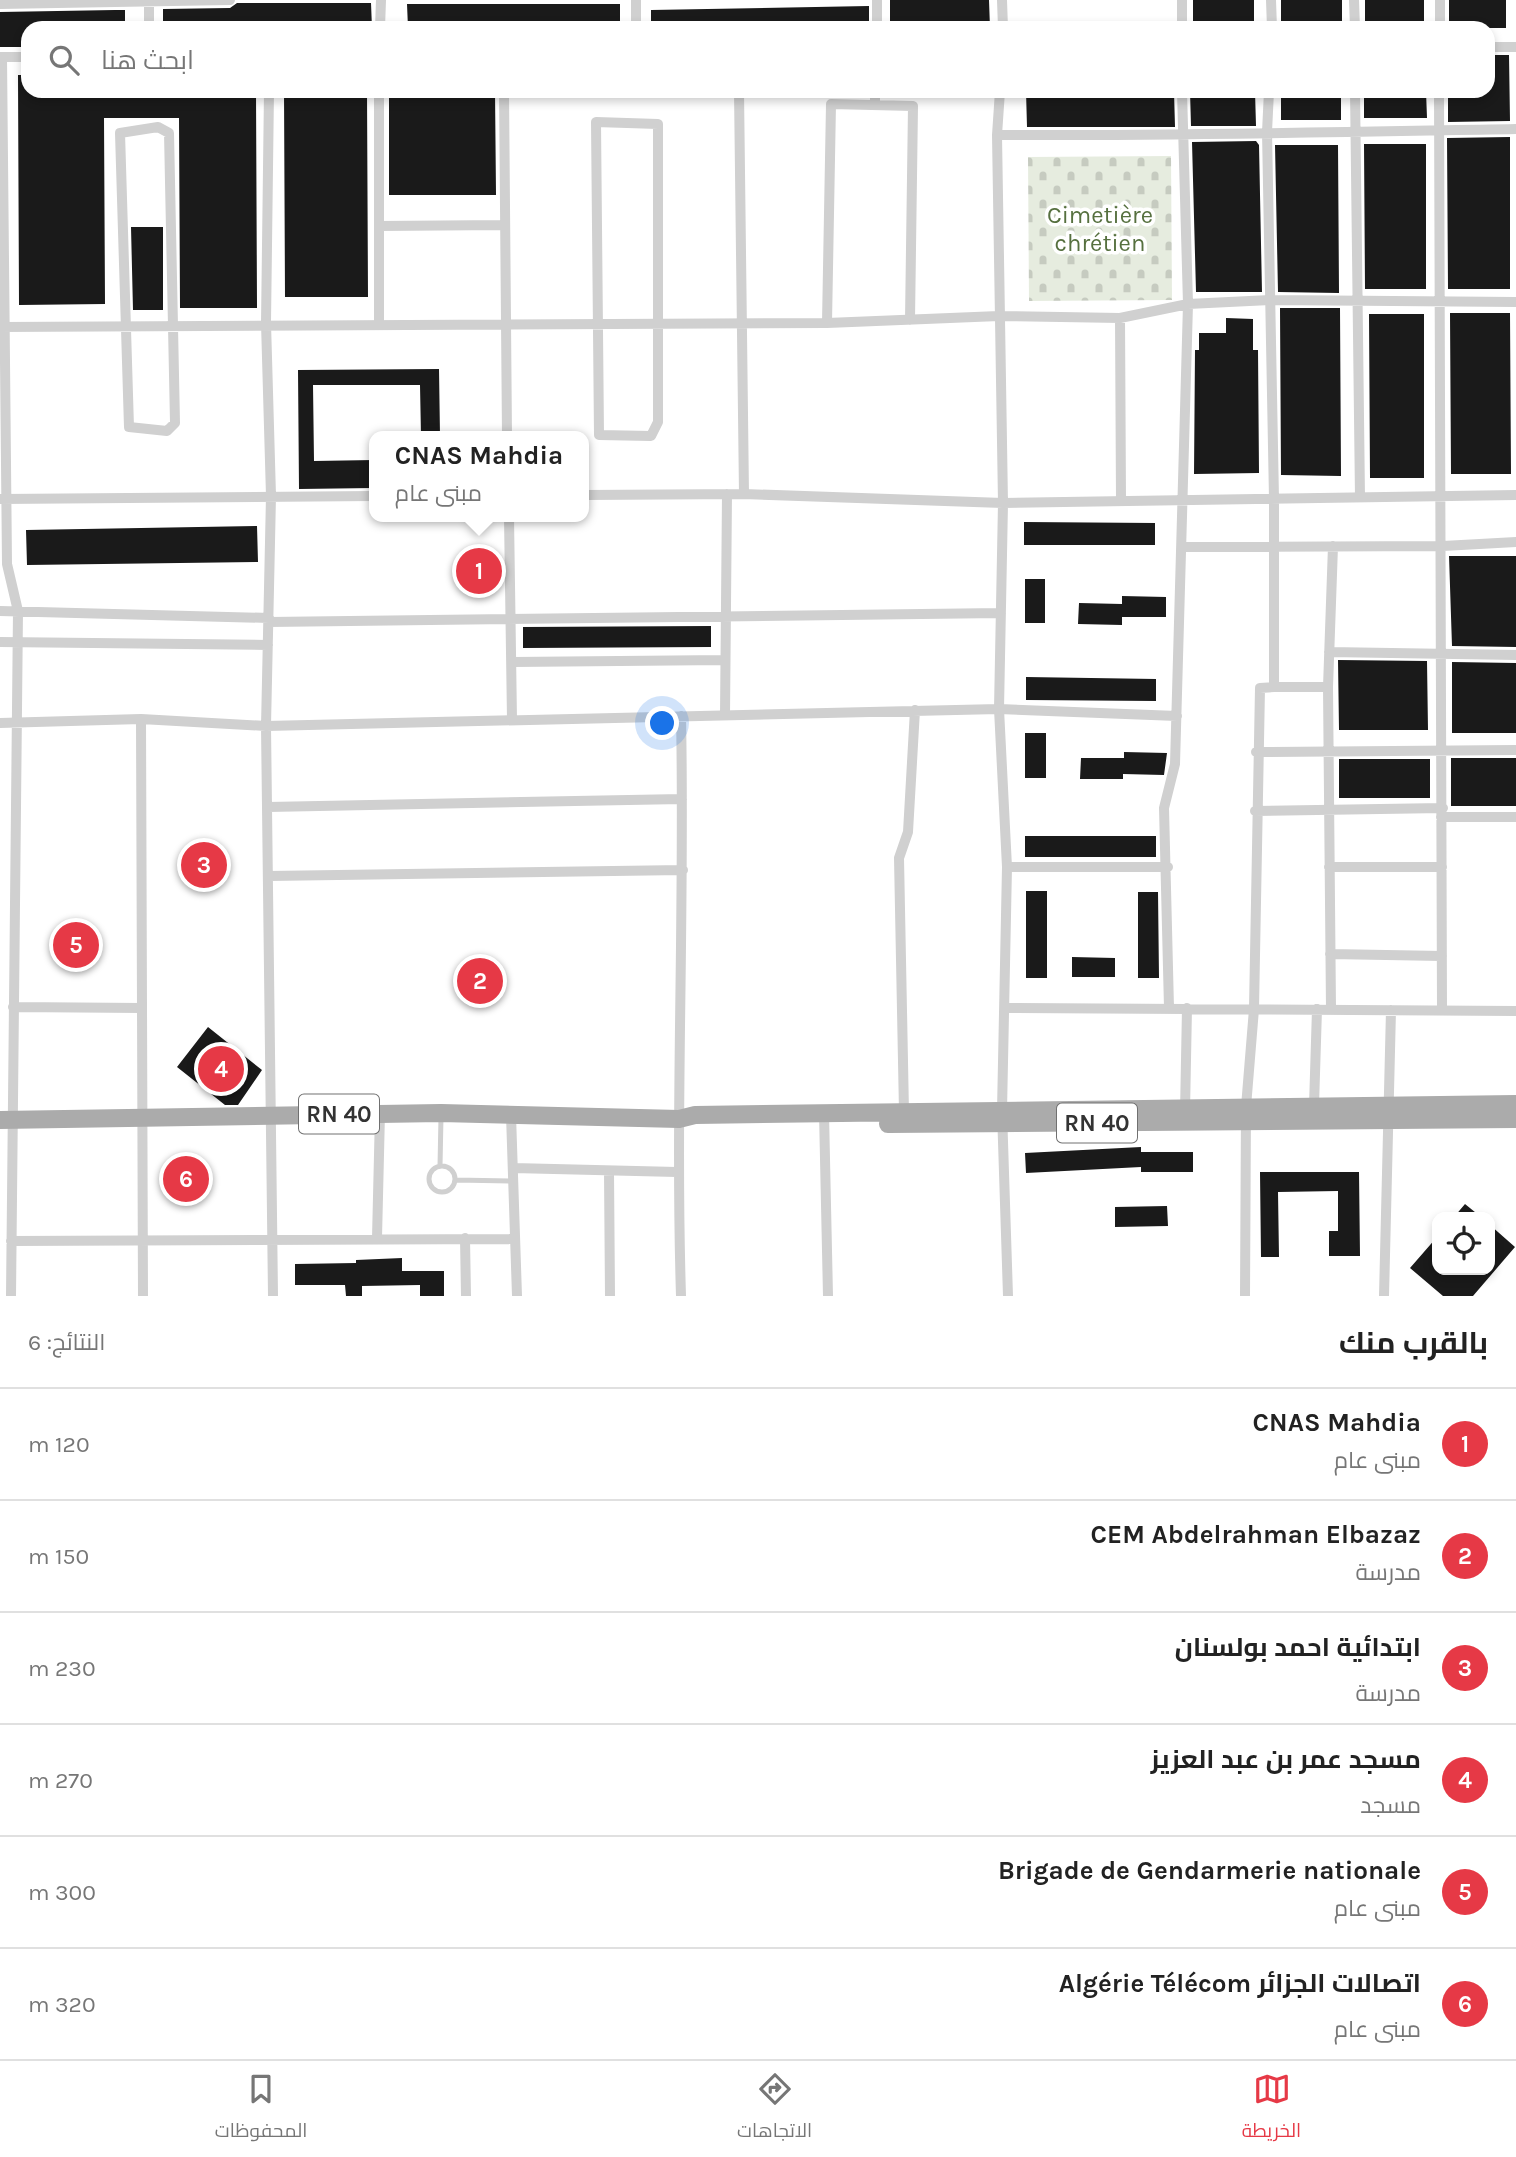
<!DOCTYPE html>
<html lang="ar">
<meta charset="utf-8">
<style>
body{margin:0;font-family:Karla,Cairo,sans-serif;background:#f6f6f6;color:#222;direction:rtl}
.controls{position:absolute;right:21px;bottom:21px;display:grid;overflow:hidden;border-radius:14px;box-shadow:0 4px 10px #0003}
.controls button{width:63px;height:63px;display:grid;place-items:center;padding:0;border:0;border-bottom:2px solid #e0e0e0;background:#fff;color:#222;font:35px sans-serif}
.you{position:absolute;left:663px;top:724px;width:24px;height:24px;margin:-18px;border:5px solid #fff;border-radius:50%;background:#1a73e8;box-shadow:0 0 0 10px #1a73e833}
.badge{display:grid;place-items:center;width:46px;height:46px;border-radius:50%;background:#e63946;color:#fff;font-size:23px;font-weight:700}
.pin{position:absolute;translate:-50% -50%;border:4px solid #fff;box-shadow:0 2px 7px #0006}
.popup{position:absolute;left:369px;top:431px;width:220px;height:91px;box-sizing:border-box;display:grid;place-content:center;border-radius:14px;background:#fff;filter:drop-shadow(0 2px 5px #0005);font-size:23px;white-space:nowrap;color:#767676}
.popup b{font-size:26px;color:#222}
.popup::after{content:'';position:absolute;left:50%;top:100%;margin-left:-14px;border:14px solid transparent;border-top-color:#fff}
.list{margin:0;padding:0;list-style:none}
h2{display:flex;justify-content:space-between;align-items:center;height:91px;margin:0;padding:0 28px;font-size:30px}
h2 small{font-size:23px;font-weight:400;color:#767676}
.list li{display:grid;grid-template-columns:46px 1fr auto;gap:21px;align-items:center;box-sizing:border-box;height:112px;padding:0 28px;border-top:2px solid #e0e0e0}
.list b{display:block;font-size:26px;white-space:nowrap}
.list p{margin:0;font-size:23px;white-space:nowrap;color:#767676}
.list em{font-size:23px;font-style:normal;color:#767676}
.icon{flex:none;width:38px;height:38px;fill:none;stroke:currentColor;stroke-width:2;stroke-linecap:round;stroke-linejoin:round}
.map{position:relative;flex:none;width:1516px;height:1296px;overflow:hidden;direction:ltr}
.search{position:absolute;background:#fff;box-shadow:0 4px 10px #0003;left:21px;right:21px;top:21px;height:77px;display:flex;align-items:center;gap:18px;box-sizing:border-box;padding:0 24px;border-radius:21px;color:#767676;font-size:26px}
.sheet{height:763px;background:#fff}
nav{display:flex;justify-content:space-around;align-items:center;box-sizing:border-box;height:98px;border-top:2px solid #e0e0e0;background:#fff;font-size:19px;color:#767676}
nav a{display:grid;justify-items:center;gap:4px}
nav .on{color:#e63946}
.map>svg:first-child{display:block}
</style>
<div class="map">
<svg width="1516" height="1296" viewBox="0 0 1516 1296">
<defs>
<pattern id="cemetery-stones" width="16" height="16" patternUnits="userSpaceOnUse" patternTransform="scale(1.75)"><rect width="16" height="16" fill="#e6ecdf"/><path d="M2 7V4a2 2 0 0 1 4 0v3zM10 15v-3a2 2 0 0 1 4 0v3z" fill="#c6cbc0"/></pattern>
</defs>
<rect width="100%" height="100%" fill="#fff"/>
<!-- cemetery -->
<path fill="url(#cemetery-stones)" d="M1171,156L1172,300L1029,301L1028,157Z"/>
<!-- building -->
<path fill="#1a1a1a" d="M890,0H989L990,28H890Z
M1193,0H1254V28H1193Z
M1281,0H1342V28H1281Z
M1365,0H1424V28H1365Z
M1449,0H1506V28H1449Z
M237,3H371L372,28H163V9L230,8Z
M407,4H620V28H408Z
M869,6V28H651V10Z
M115,10H125V28H28V47H0V12Z
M1488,55H1509L1510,121L1448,122V91H1488Z
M18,75H28V91H256L257,308H180L179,118H104L105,304L19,305Z
M284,91H367L368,297H285Z
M389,91H495L496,195H389Z
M1026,91H1174L1175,127H1027Z
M1190,91H1255L1256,126H1191Z
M1281,91H1341V120H1281Z
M1364,91H1426L1427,118H1364Z
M1510,137V289H1448L1447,138Z
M1256,141L1259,145L1262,292H1196L1192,142Z
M1364,144H1426V289H1365Z
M1275,145H1338L1339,293L1278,292Z
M131,227H163V310H133Z
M1280,308H1340L1341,476L1281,475Z
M1450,313H1510L1511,474H1451Z
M1369,314H1424V478H1370Z
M1226,318L1253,319V350H1258L1259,473L1194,474L1195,350H1199V333H1226Z
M439,369L440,436H421L420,385H313L314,461L374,460V488L299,489L298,370Z
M1024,522L1155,523V545H1024Z
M257,526L258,562L27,565L26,530Z
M1449,556H1516V647L1452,646Z
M1025,579H1045V623H1025Z
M1122,596L1166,597V617H1122V625L1078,624L1079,603L1122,604Z
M711,626V647L523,648V627Z
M1338,660L1427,661L1428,730H1339Z
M1452,662L1516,663V733H1452Z
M1026,677L1156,679V701L1026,700Z
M1025,733H1046V778H1025Z
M1124,752L1167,753L1164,775L1123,774V779H1080L1081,758H1124Z
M1451,758H1516V806H1451Z
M1339,759H1430V798H1339Z
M1025,836H1156V857H1025Z
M1026,891H1047V978H1026Z
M1138,892H1158L1159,978H1138Z
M1072,957L1115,958V977H1072Z
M208,1027L262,1070L238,1105H225L177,1067Z
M1141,1147V1152H1193V1172H1141V1167L1026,1173L1025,1153Z
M1260,1172H1359L1360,1256H1329V1231H1338V1191L1278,1192L1279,1257H1261Z
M1465,1204L1481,1217H1454Z
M1167,1206L1168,1226L1115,1227V1207Z
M1490,1225L1515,1247L1473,1296H1443L1410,1268L1437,1237V1270H1490Z
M402,1258V1271H444V1296H420V1285L362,1286V1296H346L345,1285H295V1264L356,1263V1260Z"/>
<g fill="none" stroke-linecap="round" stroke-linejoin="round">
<!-- service -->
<path stroke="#d0d0d0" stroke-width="5" d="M429 1179a13 13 0 1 1 26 0a13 13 0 1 1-26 0Z
M440,1166L441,1117
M456,1180L513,1181"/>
<!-- minor -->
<path stroke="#d0d0d0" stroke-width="10" d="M1002,0L1003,28
M1271,0L1272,28
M1354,0L1355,28
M1440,0V28
M0,4L230,0
M149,28V0
M380,28L381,0
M636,28V0
M877,28V0
M1182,28V0
M1488,47H1516
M0,57H28
M2,57L7,564L18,611L11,1296
M269,91L266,323L271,496L266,726L273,1296
M504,91L507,436
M739,91L744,494
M1000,91L997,135L1003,503L999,709L1007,867L1002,1111L1008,1296
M1269,91L1267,132L1274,499V687H1328
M1355,91L1360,497
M1439,91L1442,1010
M875,105V91
M596,122L658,124V422L651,436L599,435Z
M158,127L169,133L175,423L167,431L129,427L120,133Z
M997,135C1170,136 1343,132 1516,129
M379,226L504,225
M1120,318L1121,501
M379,323V91
M827,323L831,104L913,106L910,320
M0,327L827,323L999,316L1120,318L1188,304L1270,300L1516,302
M584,495L744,494L1003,503L1516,495
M0,499L374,496
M509,517L512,720
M1184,547L1443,546L1516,542
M0,611L269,618
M269,622L1001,613
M0,642L268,645
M1329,652L1516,655
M513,662L725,660
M725,715L727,494
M681,716C685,910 675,1103 681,1296
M141,719L143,1296
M0,723L141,719L266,726L999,709L1177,716
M1256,752L1516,750
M268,807L682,799
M1255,811L1443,808
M1441,817H1516
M1007,867H1168
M1329,867H1442
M269,876L683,870
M1330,954L1442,956
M13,1007L142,1008
M1005,1008L1516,1011
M1169,1008L1164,808L1175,764L1188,304L1182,91
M1331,1009L1328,687L1333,546
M1314,1106L1317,1009
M904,1112L899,858L908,832L915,710
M1185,1112L1187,1008
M824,1113L828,1296
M511,1115L517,1296
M513,1168L677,1172
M609,1172L610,1296
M377,1238L380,1113
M465,1238L466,1296
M11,1241L514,1239
M1245,1296L1246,1107L1254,1009L1260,688L1274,687
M1384,1296L1391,1010"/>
<!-- primary -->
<path stroke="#ababab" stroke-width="18" d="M0,1120L441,1113L679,1119L695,1115L1516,1104
M888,1124L1516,1119"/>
</g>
<g text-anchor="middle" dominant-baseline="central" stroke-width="7" stroke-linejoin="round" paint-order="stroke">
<!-- shield labels -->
<g fill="#fff" stroke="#707070" stroke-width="2">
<rect x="299" y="1094.5" width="80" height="39" rx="5"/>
<rect x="1057" y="1103.5" width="80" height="39" rx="5"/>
</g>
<g font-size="23" font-weight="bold" fill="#333">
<text x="339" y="1114">RN 40</text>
<text x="1097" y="1123">RN 40</text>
</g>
<!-- park labels -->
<g font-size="24" fill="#56703f" stroke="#fff">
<text x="1100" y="215">Cimetière<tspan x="1100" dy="28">chrétien</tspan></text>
</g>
</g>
</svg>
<div class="controls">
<button><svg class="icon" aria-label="locate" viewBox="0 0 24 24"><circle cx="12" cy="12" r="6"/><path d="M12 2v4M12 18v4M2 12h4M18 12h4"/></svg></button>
</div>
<div class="you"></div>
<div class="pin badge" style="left:479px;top:571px">1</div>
<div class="popup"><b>CNAS Mahdia</b>مبنى عام</div>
<div class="pin badge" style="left:480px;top:981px">2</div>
<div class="pin badge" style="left:204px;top:865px">3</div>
<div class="pin badge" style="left:221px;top:1069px">4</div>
<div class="pin badge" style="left:76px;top:945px">5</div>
<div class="pin badge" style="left:186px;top:1179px">6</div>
<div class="search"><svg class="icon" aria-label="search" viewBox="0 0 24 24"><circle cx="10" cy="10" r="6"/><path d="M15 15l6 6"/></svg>ابحث هنا</div>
</div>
<section class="sheet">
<h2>بالقرب منك<small>النتائج: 6</small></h2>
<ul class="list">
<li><span class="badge">1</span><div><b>CNAS Mahdia</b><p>مبنى عام</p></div><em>120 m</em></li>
<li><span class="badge">2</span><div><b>CEM Abdelrahman Elbazaz</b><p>مدرسة</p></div><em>150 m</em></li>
<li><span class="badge">3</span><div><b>ابتدائية احمد بولسنان</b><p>مدرسة</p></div><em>230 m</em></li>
<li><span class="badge">4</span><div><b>مسجد عمر بن عبد العزيز</b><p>مسجد</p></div><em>270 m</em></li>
<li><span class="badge">5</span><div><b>Brigade de Gendarmerie nationale</b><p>مبنى عام</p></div><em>300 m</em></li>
<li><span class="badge">6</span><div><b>اتصالات الجزائر Algérie Télécom</b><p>مبنى عام</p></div><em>320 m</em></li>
</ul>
</section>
<nav>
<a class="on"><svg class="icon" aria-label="map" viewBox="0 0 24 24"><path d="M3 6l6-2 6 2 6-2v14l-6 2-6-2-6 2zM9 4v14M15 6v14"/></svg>الخريطة</a>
<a><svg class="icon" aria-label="directions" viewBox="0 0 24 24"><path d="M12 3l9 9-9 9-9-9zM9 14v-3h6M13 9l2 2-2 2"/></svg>الاتجاهات</a>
<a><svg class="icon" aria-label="saved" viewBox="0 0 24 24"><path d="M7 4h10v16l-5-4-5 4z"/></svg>المحفوظات</a>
</nav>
